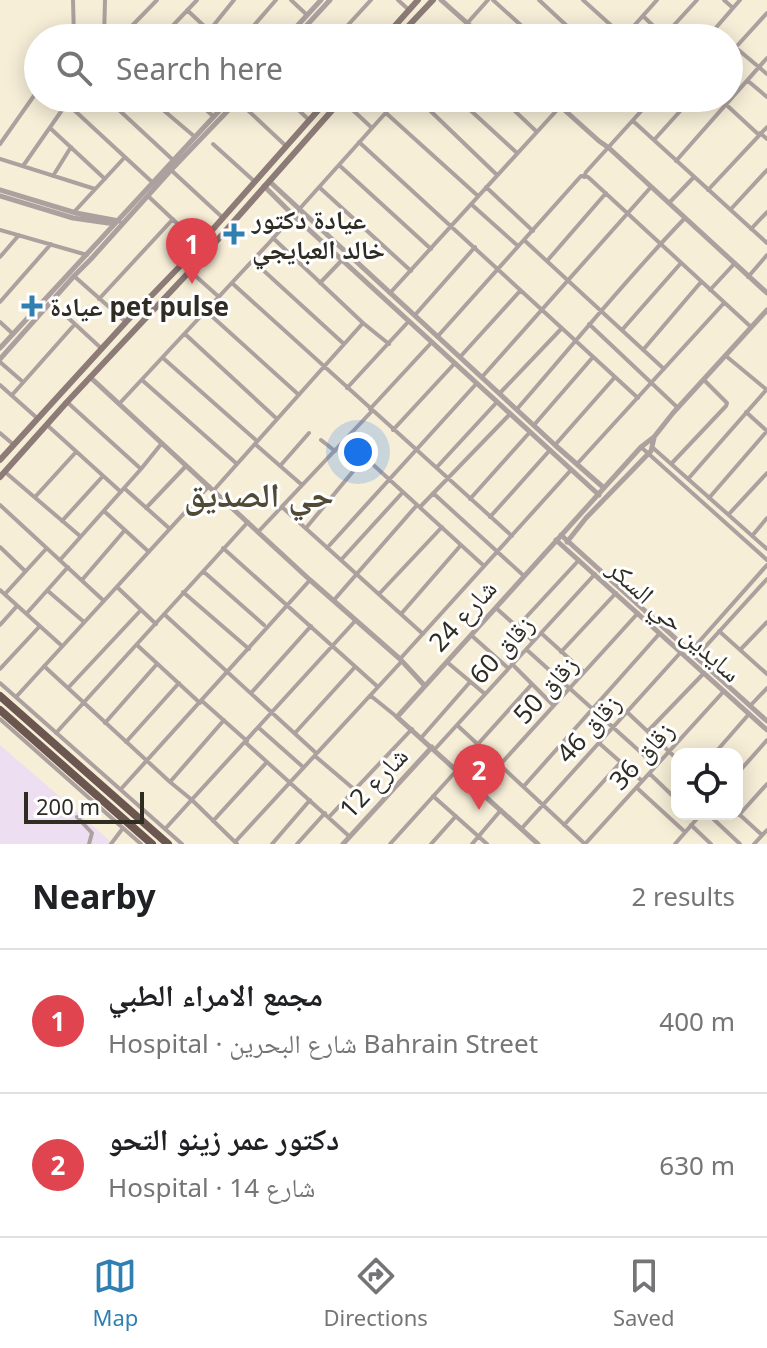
<!DOCTYPE html>
<meta charset="utf-8">
<style>
body{margin:0;font-family:"Noto Sans","Noto Naskh Arabic",sans-serif;background:#f2f2f2;color:#202124}
.controls{position:absolute;right:24px;bottom:24px;display:grid;overflow:hidden;border-radius:16px;box-shadow:0 4px 20px #0003}
.controls button{width:72px;height:72px;display:grid;place-items:center;padding:0;border:0;border-bottom:2px solid #e0e0e0;background:#fff;color:#202124;font:40px sans-serif}
.scale{position:absolute;left:24px;bottom:20px;width:120px;box-sizing:border-box;padding-left:8px;border:4px solid #2f2c23;border-top:0;font-size:22px;line-height:28px;white-space:nowrap;color:#2f2c23;-webkit-text-stroke:6px #fff;paint-order:stroke}
.you{position:absolute;left:358px;top:452px;width:28px;height:28px;margin:-20px;border:6px solid #fff;border-radius:50%;background:#1a73e8;box-shadow:0 0 0 12px #1a73e833}
.badge{display:grid;place-items:center;width:52px;height:52px;border-radius:50%;background:#2f80b1;color:#fff;font-size:26px;font-weight:700}
.pin{position:absolute;translate:-50% -66px;filter:drop-shadow(0 2px 4px #0008)}
.pin::after{content:'';position:absolute;top:42px;width:28px;height:24px;background:inherit;clip-path:polygon(0 0,100% 0,50% 100%)}
.list{margin:0;padding:0;list-style:none}
h2{display:flex;justify-content:space-between;align-items:center;height:104px;margin:0;padding:0 32px;font-size:34px}
h2 small{font-size:26px;font-weight:400;color:#757577}
.list li{display:grid;grid-template-columns:52px 1fr auto;gap:24px;align-items:center;box-sizing:border-box;height:144px;padding:0 32px;border-top:2px solid #e0e0e0}
.list b{display:block;font-size:30px;white-space:nowrap}
.list p{margin:0;font-size:26px;white-space:nowrap;color:#757577}
.list em{font-size:26px;font-style:normal;color:#757577}
.icon{flex:none;width:44px;height:44px;fill:none;stroke:currentColor;stroke-width:2;stroke-linecap:round;stroke-linejoin:round}
.map{position:relative;flex:none;width:767px;height:844px;overflow:hidden}
.search{position:absolute;background:#fff;box-shadow:0 4px 20px #0003;left:24px;right:24px;top:24px;height:88px;display:flex;align-items:center;gap:20px;box-sizing:border-box;padding:0 28px;border-radius:44px;color:#757577;font-size:30px}
.sheet{height:392px;background:#fff}
nav{display:flex;justify-content:space-around;align-items:center;box-sizing:border-box;height:112px;border-top:2px solid #e0e0e0;background:#fff;font-size:22px;color:#757577}
nav a{display:grid;justify-items:center;gap:4px}
nav .on{color:#2f80b1}
.map>svg:first-child{display:block}
</style>
<div class="map">
<svg width="767" height="844" viewBox="0 0 767 844">
<rect width="100%" height="100%" fill="#f6eed7"/>
<!-- education -->
<path fill="#eedef1" d="M0,745L76,811L113,844H0Z"/>
<g fill="none" stroke-linecap="round" stroke-linejoin="round">
<!-- minor -->
<path stroke="#aca19e" stroke-width="4" d="M73,0L74,38
M291,0L307,15
M398,0L409,10
M493,0L535,38
M539,0L580,38
M583,0L624,37
M724,0L733,8
M187,10L217,38
M643,16L666,38
M715,29L725,38
M168,31L175,38
M209,31L234,0
M664,36L697,0
M624,37L657,0
M104,38L105,0
M120,38L157,0
M161,38L197,0
M243,38L276,0
M336,38L371,0
M454,38L488,0
M707,38L740,0
M729,42L767,74
M736,47L767,13
M748,81L767,97
M61,98L152,182
M106,98L173,160
M149,98L195,137
M193,98L214,117
M286,98L309,120
M417,98L497,175
M457,98L517,153
M501,98L537,132
M719,98L759,135
M342,100L372,128
M238,101L286,146
M386,113L478,196
M633,121L767,243
M50,128L105,179
M760,133L767,139
M654,140L692,98
M359,142L638,398
M0,144L38,90
M213,144L254,181
M0,159L95,189
M676,161L767,58
M339,165L431,249
M23,166L67,103
M171,170L222,217
M53,176L71,147
M584,177L586,172L653,98
M319,187L411,271
M486,187L533,231
M708,190L767,127
M148,196L198,243
M669,203L694,177
M471,204L518,246
M731,209L767,170
M74,212L125,157
M751,229L767,212
M0,230L87,255
M273,238L363,323L389,344
M524,240L664,369
M0,257L19,235
M253,261L344,344
M547,261L606,193
M190,271L219,297
M74,276L126,322
M748,277L767,255
M232,283L512,536
M320,283L342,260
M710,290L735,263
M390,293L568,98
M99,299L173,219
M0,302L51,244
M51,302L102,349
M206,311L299,395
M415,315L475,247
M0,322L13,334
M589,324L678,408
M622,330L681,263
M185,334L277,419
M438,336L581,176L588,177L751,327
M643,350L701,282
M726,356L767,390
M460,357L520,291
M163,358L257,441
M0,362L23,382
M482,377L651,187
M142,380L237,464
M0,385L37,418
M347,388L409,321
M500,393L562,328
M12,395L75,324
M67,402L141,469
M119,404L268,244L399,98
M370,409L432,342
M517,409C573,345 626,279 685,218
M746,412L767,431
M47,425L121,492
M534,425L593,357
M393,430L455,363
M0,433L14,445
M345,439L484,566
M321,440L335,451
M255,444L302,485
M555,445L615,377
M641,447L767,560
M652,447L767,549
M672,463L726,406L727,403L704,380
M577,464L724,303
M280,466L309,433
M437,467L497,402
M5,472L80,536
M688,479L767,389
M124,488L170,529
M213,491L363,323
M433,493L524,576
M35,497L76,452
M709,498L767,431
M470,499L530,432
M0,505L104,601
M282,507L423,634
M420,507L510,414
M146,508L186,466
M104,511L149,552
M729,514L767,473
M490,517L550,450
M62,521L103,476
M306,528L365,457
M258,532L372,411
M752,536L767,518
M0,547L25,571
M223,548L378,687
M327,548L477,383
M60,560L141,469L162,443
M341,560L403,492
M204,572L264,625
M82,580L125,530
M117,587L156,624
M0,590L62,646
M48,591L84,622
M183,592L249,649
M5,594L46,549
M379,594L442,527
M334,600L417,505
M496,608L533,641
M27,613L68,567
M164,614L316,753
M401,614L461,545
M0,625L17,606
M517,627L579,560
M719,631L767,674
M541,633L584,672
M471,635L508,668
M137,645L200,703
M741,649L767,622
M527,650L656,766
M561,652L616,593
M689,653L767,565
M696,657L767,579
M400,659L571,470
M447,662L485,694
M512,664L553,705
M44,666L170,782L192,800L237,844
M0,669L39,627
M0,683L182,844
M68,688L141,610
M251,693L311,626
M371,696L397,717
M16,697L209,486
M202,701L247,741
M750,706L767,688
M627,712L677,759
M0,719L141,844
M105,723L157,664
M457,725L585,844L724,691
M259,728L303,767
M648,731L704,673
M56,733L248,522
M295,733L355,667
M421,738L470,682
M126,742L179,683
M246,743L350,837
M599,743L642,781
M478,744L532,684
M435,749L595,574
M714,754L749,714
M315,756L355,790
M650,774L677,800
M737,774L767,740
M170,782L224,720
M524,786L660,633
M637,788L685,832
M121,789L310,580
M478,789L638,613
M433,796L487,844
M708,814L740,844
M739,815L767,784
M740,815L762,835
M77,817L92,833L89,844
M329,817L412,729
M213,821L267,762
M564,825L621,762
M691,825L711,844
M522,828L681,652
M165,829L356,620
M235,842L402,661
M111,844L123,828
M272,844L310,800
M297,844L325,813
M390,844L457,770
M431,844L456,816
M472,844L501,810
M675,844L701,814
M754,844L767,830"/>
<!-- tertiary -->
<path stroke="#aca19e" stroke-width="5" d="M441,0L484,38
M286,38L321,0
M295,38L330,0
M551,98L599,141L609,148L767,293
M269,181L555,445L604,488
M264,186L294,216L599,495
M0,190L76,213L119,221
M0,196L73,218L115,224
M0,348L231,98
M0,359L74,276L91,259L171,170L240,98
M90,377L310,580L400,659L425,686
M561,535L767,721
M556,540L767,730
M567,542L586,518L651,451L654,438
M343,844L432,747
M538,844L397,717L641,447L654,437L673,413L767,310"/>
<!-- secondary -->
<path stroke="#8c7b77" stroke-width="6" d="M384,38L418,0
M397,38L433,0
M0,460L126,322L183,263L329,98
M0,477L67,402L190,271L343,98"/>
<!-- trunk -->
<path stroke="#6b5650" stroke-width="8" d="M0,696L168,844
M0,710L152,844"/>
</g>
<!-- markers -->
<g fill="#2f80b1" stroke="#fff" stroke-width="3">
<path d="M230 222h8v8h8v8h-8v8h-8v-8h-8v-8h8z"/>
<path d="M28 294h8v8h8v8h-8v8h-8v-8h-8v-8h8z"/>
</g>
<g text-anchor="middle" dominant-baseline="central" stroke-width="6" stroke-linejoin="round" paint-order="stroke">
<!-- poi labels -->
<g font-size="26" font-weight="bold" fill="#2f2c23" stroke="#fff" text-anchor="start">
<text x="252" y="219">عيادة دكتور<tspan x="252" dy="30">خالد العبايجي</tspan></text>
<text x="50" y="306">عيادة pet pulse</text>
</g>
<!-- street labels -->
<g font-size="26" fill="#2f2c23" stroke="#fff">
<text transform="translate(462 615) rotate(-48)">شارع 24</text>
<text transform="translate(675 620) rotate(42)">سايدين حي السكر</text>
<text transform="translate(501 649) rotate(-48)">زقاق 60</text>
<text transform="translate(545 689) rotate(-48)">زقاق 50</text>
<text transform="translate(588 728) rotate(-48)">زقاق 46</text>
<text transform="translate(641 755) rotate(-48)">زقاق 36</text>
<text transform="translate(373 782) rotate(-47)">شارع 12</text>
</g>
<!-- district labels -->
<g font-size="34" font-weight="bold" fill="#504a36" stroke="#fff">
<text x="259" y="494">حي الصديق</text>
</g>
</g>
</svg>
<div class="controls">
<button><svg class="icon" aria-label="locate" viewBox="0 0 24 24"><circle cx="12" cy="12" r="6"/><path d="M12 2v4M12 18v4M2 12h4M18 12h4"/></svg></button>
</div>
<div class="scale">200 m</div>
<div class="you"></div>
<div class="pin badge" style="left:192px;top:284px;background:#e0444e">1</div>
<div class="pin badge" style="left:479px;top:810px;background:#e0444e">2</div>
<div class="search"><svg class="icon" aria-label="search" viewBox="0 0 24 24"><circle cx="10" cy="10" r="6"/><path d="M15 15l6 6"/></svg>Search here</div>
</div>
<section class="sheet">
<h2>Nearby<small>2 results</small></h2>
<ul class="list">
<li><span class="badge" style="background:#e0444e">1</span><div><b>مجمع الامراء الطبي</b><p>Hospital · شارع البحرين Bahrain Street</p></div><em>400 m</em></li>
<li><span class="badge" style="background:#e0444e">2</span><div><b>دكتور عمر زينو التحو</b><p>Hospital · شارع 14</p></div><em>630 m</em></li>
</ul>
</section>
<nav>
<a class="on"><svg class="icon" aria-label="map" viewBox="0 0 24 24"><path d="M3 6l6-2 6 2 6-2v14l-6 2-6-2-6 2zM9 4v14M15 6v14"/></svg>Map</a>
<a><svg class="icon" aria-label="directions" viewBox="0 0 24 24"><path d="M12 3l9 9-9 9-9-9zM9 14v-3h6M13 9l2 2-2 2"/></svg>Directions</a>
<a><svg class="icon" aria-label="saved" viewBox="0 0 24 24"><path d="M7 4h10v16l-5-4-5 4z"/></svg>Saved</a>
</nav>
